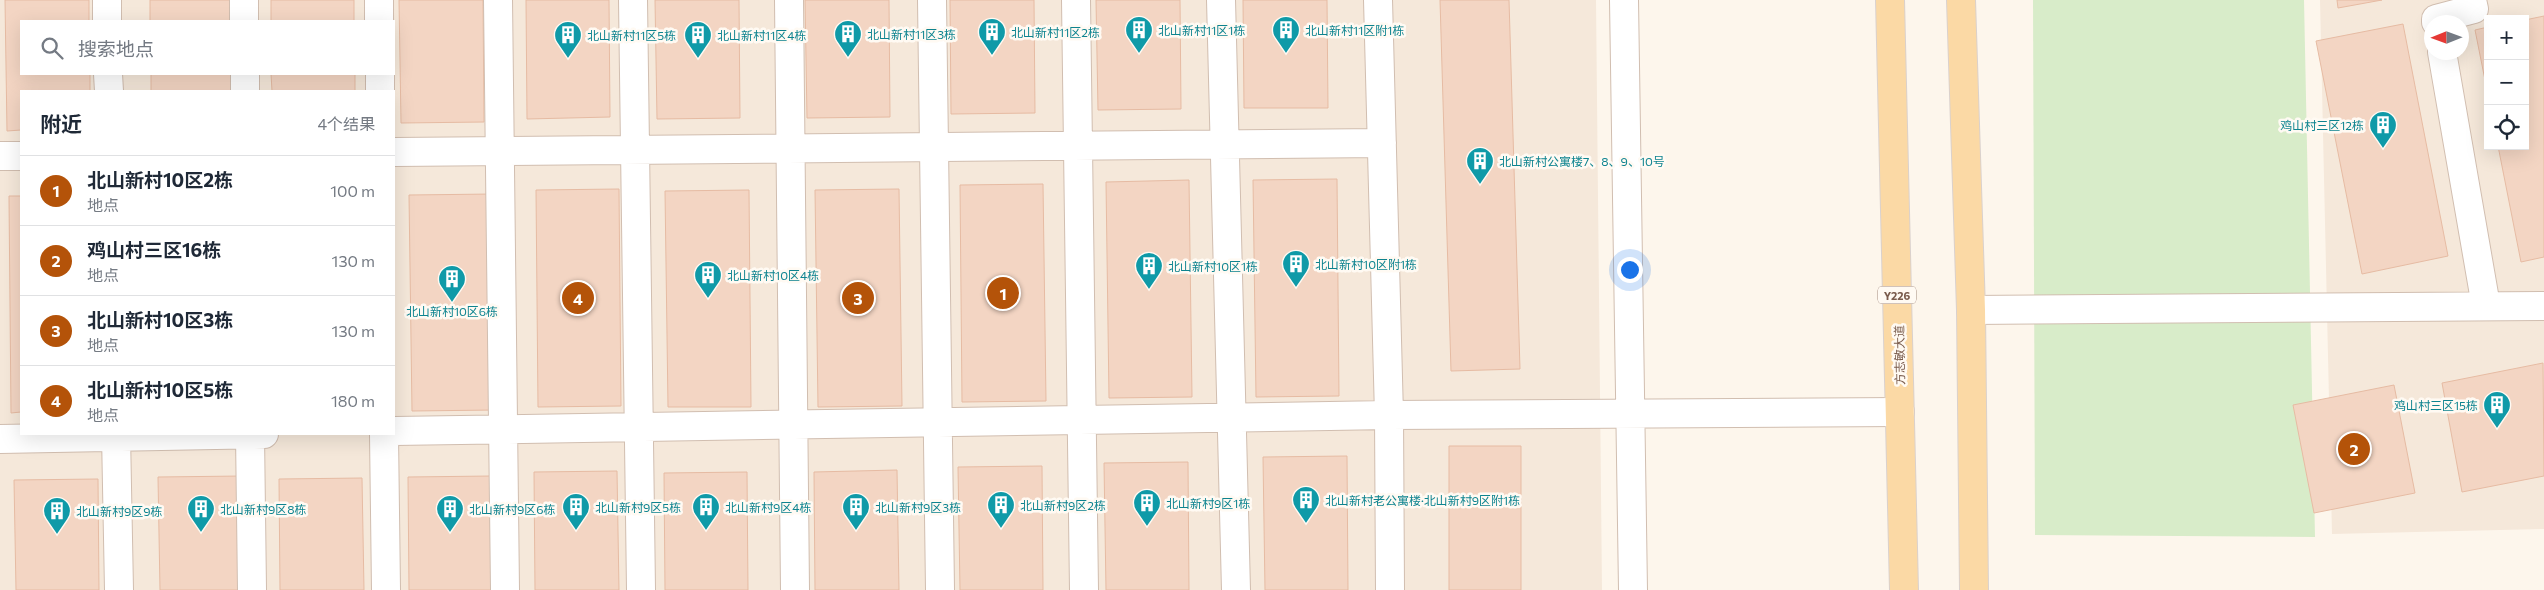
<!DOCTYPE html>
<html lang="zh">
<meta charset="utf-8">
<style>
body{margin:0;font-family:Commissioner,"Noto Sans SC",sans-serif;background:#f2f2f3;color:#1f2937}
.controls{position:absolute;right:15px;top:15px;display:grid;overflow:hidden;border-radius:0px;box-shadow:0 5px 20px #0002}
.controls button{width:45px;height:45px;display:grid;place-items:center;padding:0;border:0;border-bottom:1px solid #e0e1e3;background:#fff;color:#1f2937;font:25px sans-serif}
.compass{position:absolute;left:2424px;top:15px;width:45px;height:45px;border-radius:50%;background:#fff;box-shadow:0 5px 20px #0002;rotate:269deg}
.you{position:absolute;left:1629px;top:269px;width:18px;height:18px;margin:-12px;border:4px solid #fff;border-radius:50%;background:#1a73e8;box-shadow:0 0 0 8px #1a73e833}
.badge{display:grid;place-items:center;width:32px;height:32px;border-radius:50%;background:#b45309;color:#fff;font-size:16px;font-weight:700}
.pin{position:absolute;translate:-50% -50%;border:2px solid #fff;box-shadow:0 1px 5px #0006}
.list{margin:0;padding:0;list-style:none}
h2{display:flex;justify-content:space-between;align-items:center;height:65px;margin:0;padding:0 20px;font-size:21px}
h2 small{font-size:16px;font-weight:400;color:#747a83}
.list li{display:grid;grid-template-columns:32px 1fr auto;gap:15px;align-items:center;box-sizing:border-box;height:70px;padding:0 20px;border-top:1px solid #e0e1e3}
.list b{display:block;font-size:19px;white-space:nowrap}
.list p{margin:0;font-size:16px;white-space:nowrap;color:#747a83}
.list em{font-size:16px;font-style:normal;color:#747a83}
.icon{flex:none;width:28px;height:28px;fill:none;stroke:currentColor;stroke-width:2;stroke-linecap:round;stroke-linejoin:round}
.map{position:relative;flex:none;width:2544px;height:590px;overflow:hidden}
.search{position:absolute;background:#fff;box-shadow:0 5px 20px #0002;left:20px;top:20px;width:375px;height:55px;display:flex;align-items:center;gap:12px;box-sizing:border-box;padding:0 18px;border-radius:0px;color:#747a83;font-size:19px}
.panel{position:absolute;background:#fff;box-shadow:0 5px 20px #0002;left:20px;top:90px;width:375px;height:345px;border-radius:0px}
.map>svg:first-child{display:block}
</style>
<div class="map">
<svg width="2544" height="590" viewBox="0 0 2544 590">
<rect width="100%" height="100%" fill="#fdf6ec"/>
<!-- residential -->
<path fill="#f5e8da" fill-rule="evenodd" d="M0,0H1596L1602,590H0ZM21,21H394V74H21ZM21,91H394V434H21Z
M2320,0H2544V529L2332,534ZM2488,19H2525V146H2488ZM2432,22H2462V52H2432Z"/>
<!-- green -->
<path fill="#d8ecc9" d="M2033,0H2304L2315,537L2035,535Z"/>
<!-- building -->
<path fill="#f3d5c3" stroke="#e6bba3" d="M5,0H89V21H21V74H90V91H21V130L7,131Z
M150,0H234V21H150Z
M271,0H354V21H271Z
M399,0H483L484,122L401,123Z
M526,0H609L610,117L527,119Z
M655,0H739L740,118L657,119Z
M805,0H889L890,117L807,118Z
M950,0H1034L1035,113L951,114Z
M1096,0H1180L1181,109L1098,110Z
M1243,0H1327L1328,108H1244Z
M1440,0H1509L1520,369L1451,371Z
M2337,0H2382L2338,8Z
M2544,16V257L2521,262L2498,146H2525V20Z
M2403,24L2448,256L2362,274L2316,41Z
M2488,27V95L2475,30Z
M151,74H235V91H151Z
M271,74H355V91H272Z
M1337,179L1339,396L1256,397L1253,180Z
M1189,180L1192,397L1109,398L1106,182Z
M1043,184L1046,401L962,402L960,185Z
M619,189L621,406L538,407L536,190Z
M899,189L902,406L818,407L815,190Z
M749,190L751,407H668L665,191Z
M493,194L495,410L412,411L409,195Z
M9,196H21V412L11,413Z
M2543,363L2544,476L2462,492L2442,383Z
M2394,385L2415,493L2314,513L2293,405Z
M1449,446H1521V590H1449Z
M1347,456L1348,590H1265L1263,457Z
M1188,462L1189,590H1106L1104,463Z
M1042,466L1043,590H960L958,467Z
M897,470L899,590H815L814,472Z
M617,471L619,590H535L534,472Z
M747,472L748,590H665L664,473Z
M242,476L244,590H160L158,477Z
M491,476L492,590H409L408,477Z
M362,478L364,590H280L279,479Z
M98,479L99,590H16L14,480Z"/>
<g fill="none" stroke-linecap="round" stroke-linejoin="round">
<defs>
<path id="minor" d="M107,0V21
M244,0V21
M379,0V21
M498,0L505,590
M633,0L641,590
M789,0L795,590
M932,0L940,590
M1076,0L1084,590
M1221,0L1236,590
M1378,0L1389,415L1390,590
M1624,0L1633,590
M2436,22V19L2474,9L2472,0
M2442,52L2486,306
M108,74L109,91
M245,74V91
M380,74V91
M394,152L1382,143
M0,156H21
M1971,310L2544,306
M394,431L1389,415L1900,412
M116,434L119,590
M250,434L252,590
M384,434L386,590
M0,439L264,434"/>
<path id="major" d="M1890,0L1904,590
M1961,0L1971,310L1974,590"/>
</defs>
<!-- minor casing -->
<use href="#minor" stroke="#d1beb0" stroke-width="30"/>
<!-- major casing -->
<use href="#major" stroke="#dad1cd" stroke-width="30"/>
<!-- minor -->
<use href="#minor" stroke="#fff" stroke-width="28"/>
<!-- major -->
<use href="#major" stroke="#fbd9a5" stroke-width="28"/>
</g>
<!-- icons -->
<defs>
<symbol id="building-pin" viewBox="-11 -11 22 30"><path d="M0 17L-7.5 6A9.5 9.5 0 1 1 7.5 6Z" fill="#0f9aa8" stroke="#fffaf3"/><path d="M-4-6H4V6H1V3H-1V6H-4ZM-2.5-4.3h1.7v1.8h-1.7ZM.8-4.3h1.7v1.8H.8ZM-2.5-1h1.7V.8h-1.7ZM.8-1h1.7V.8H.8Z" fill="#fff"/></symbol>
</defs>
<g fill-rule="evenodd">
<use href="#building-pin" x="1123" y="14" width="32" height="43"/>
<use href="#building-pin" x="1270" y="14" width="32" height="43"/>
<use href="#building-pin" x="976" y="16" width="32" height="43"/>
<use href="#building-pin" x="832" y="18" width="32" height="43"/>
<use href="#building-pin" x="552" y="19" width="32" height="43"/>
<use href="#building-pin" x="682" y="19" width="32" height="43"/>
<use href="#building-pin" x="2367" y="109" width="32" height="43"/>
<use href="#building-pin" x="1464" y="145" width="32" height="43"/>
<use href="#building-pin" x="1280" y="248" width="32" height="43"/>
<use href="#building-pin" x="1133" y="250" width="32" height="43"/>
<use href="#building-pin" x="692" y="259" width="32" height="43"/>
<use href="#building-pin" x="436" y="263" width="32" height="43"/>
<use href="#building-pin" x="2481" y="389" width="32" height="43"/>
<use href="#building-pin" x="1290" y="484" width="32" height="43"/>
<use href="#building-pin" x="1131" y="487" width="32" height="43"/>
<use href="#building-pin" x="985" y="489" width="32" height="43"/>
<use href="#building-pin" x="560" y="491" width="32" height="43"/>
<use href="#building-pin" x="690" y="491" width="32" height="43"/>
<use href="#building-pin" x="840" y="491" width="32" height="43"/>
<use href="#building-pin" x="185" y="493" width="32" height="43"/>
<use href="#building-pin" x="434" y="493" width="32" height="43"/>
<use href="#building-pin" x="41" y="495" width="32" height="43"/>
</g>
<g text-anchor="middle" dominant-baseline="central" stroke-width="5" stroke-linejoin="round" paint-order="stroke">
<!-- shield labels -->
<rect fill="#fffaf3" stroke="#a28b7f" stroke-width="1" x="1878" y="286.5" width="38" height="17" rx="4"/>
<g font-size="11" font-weight="bold" fill="#7a5c4d">
<text x="1897" y="295">Y226</text>
</g>
<!-- culture labels -->
<g font-size="12" fill="#0d838f" stroke="#fffaf3" text-anchor="start">
<text x="1158" y="30">北山新村11区1栋</text>
<text x="1305" y="30">北山新村11区附1栋</text>
<text x="1011" y="32">北山新村11区2栋</text>
<text x="867" y="34">北山新村11区3栋</text>
<text x="587" y="35">北山新村11区5栋</text>
<text x="717" y="35">北山新村11区4栋</text>
<text x="2364" y="125" text-anchor="end">鸡山村三区12栋</text>
<text x="1499" y="161">北山新村公寓楼7、8、9、10号</text>
<text x="1315" y="264">北山新村10区附1栋</text>
<text x="1168" y="266">北山新村10区1栋</text>
<text x="727" y="275">北山新村10区4栋</text>
<text x="452" y="311" text-anchor="middle">北山新村10区6栋</text>
<text x="2478" y="405" text-anchor="end">鸡山村三区15栋</text>
<text x="1325" y="500">北山新村老公寓楼·北山新村9区附1栋</text>
<text x="1166" y="503">北山新村9区1栋</text>
<text x="1020" y="505">北山新村9区2栋</text>
<text x="595" y="507">北山新村9区5栋</text>
<text x="725" y="507">北山新村9区4栋</text>
<text x="875" y="507">北山新村9区3栋</text>
<text x="220" y="509">北山新村9区8栋</text>
<text x="469" y="509">北山新村9区6栋</text>
<text x="76" y="511">北山新村9区9栋</text>
</g>
<!-- street labels -->
<g font-size="12" fill="#7a5c4d" stroke="#fffaf3">
<text transform="translate(1899 355) rotate(-91)">方志敏大道</text>
</g>
</g>
</svg>
<div class="controls">
<button>+</button>
<button>−</button>
<button><svg class="icon" aria-label="locate" viewBox="0 0 24 24"><circle cx="12" cy="12" r="6"/><path d="M12 2v4M12 18v4M2 12h4M18 12h4"/></svg></button>
</div>
<svg class="compass" viewBox="-18 -18 36 36"><path d="M0-13l5 13h-10z" fill="#e53935"/><path d="M0 13l5-13h-10z" fill="#747a83"/></svg>
<div class="you"></div>
<div class="pin badge" style="left:1003px;top:293px">1</div>
<div class="pin badge" style="left:2354px;top:449px">2</div>
<div class="pin badge" style="left:858px;top:298px">3</div>
<div class="pin badge" style="left:578px;top:298px">4</div>
<div class="search"><svg class="icon" aria-label="search" viewBox="0 0 24 24"><circle cx="10" cy="10" r="6"/><path d="M15 15l6 6"/></svg>搜索地点</div>
<section class="panel">
<h2>附近<small>4个结果</small></h2>
<ul class="list">
<li><span class="badge">1</span><div><b>北山新村10区2栋</b><p>地点</p></div><em>100 m</em></li>
<li><span class="badge">2</span><div><b>鸡山村三区16栋</b><p>地点</p></div><em>130 m</em></li>
<li><span class="badge">3</span><div><b>北山新村10区3栋</b><p>地点</p></div><em>130 m</em></li>
<li><span class="badge">4</span><div><b>北山新村10区5栋</b><p>地点</p></div><em>180 m</em></li>
</ul>
</section>
</div>
